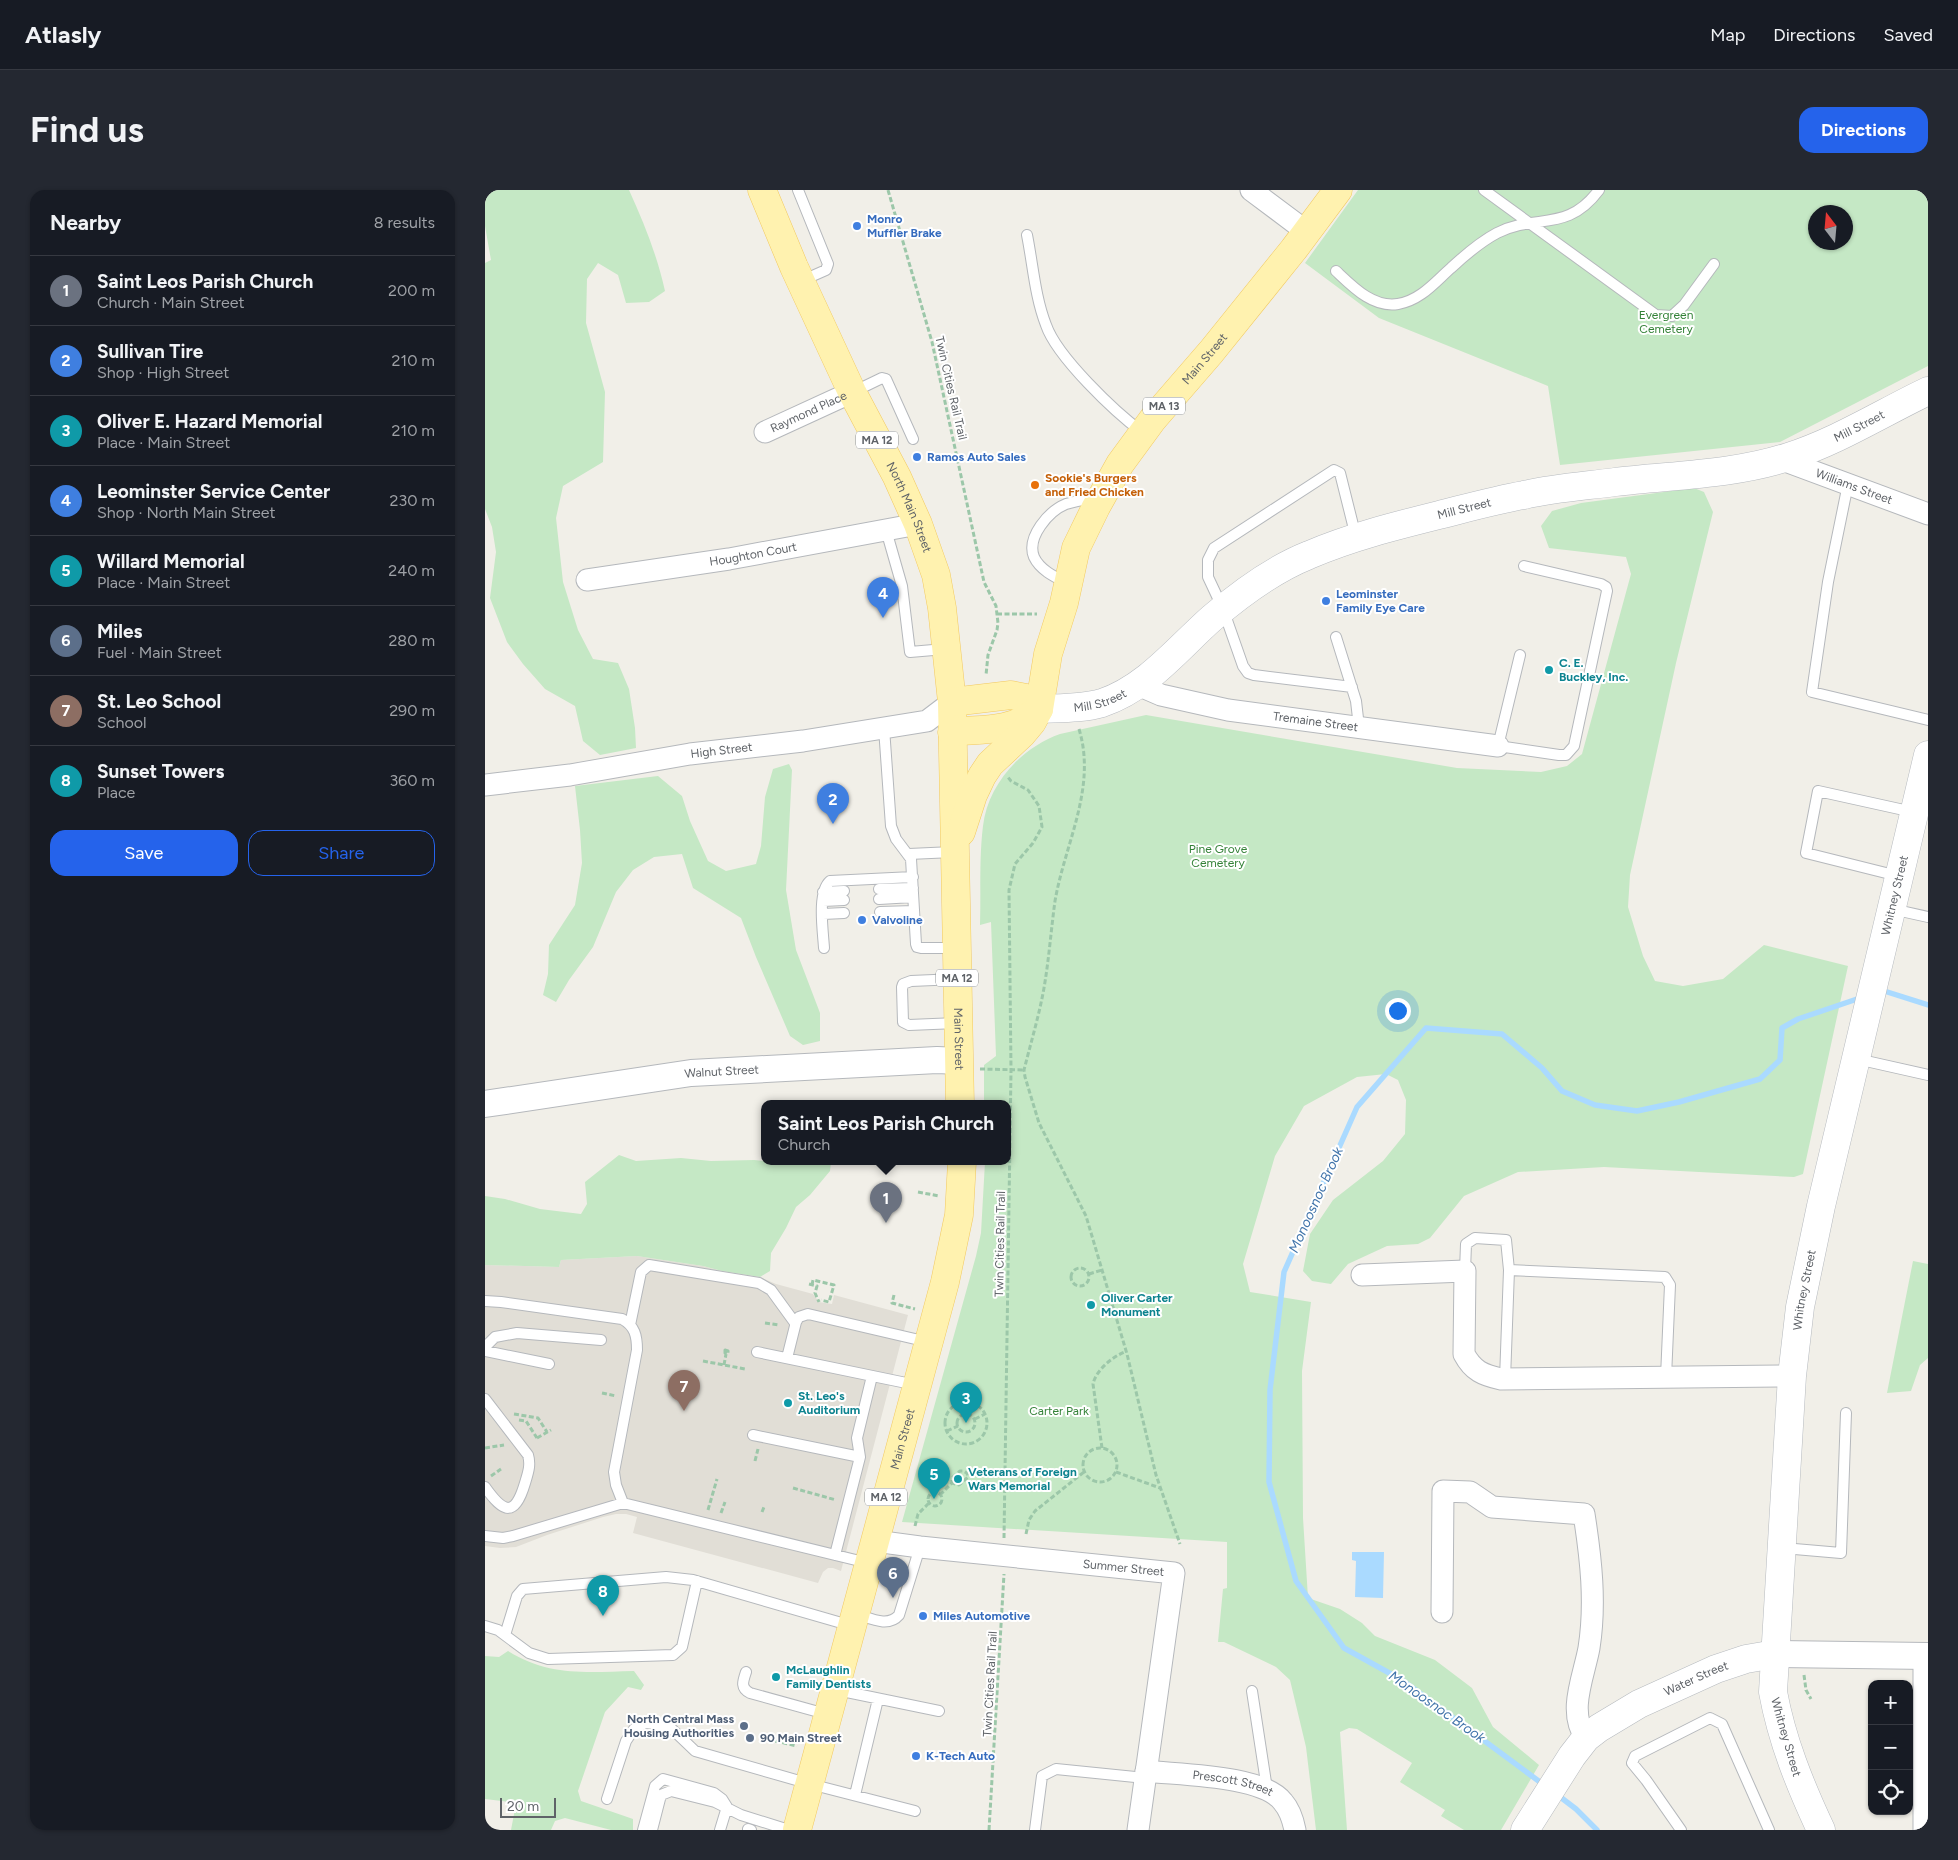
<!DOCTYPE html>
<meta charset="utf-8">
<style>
body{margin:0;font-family:Figtree,sans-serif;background:#242831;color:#f1f3f6}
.controls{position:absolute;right:15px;bottom:15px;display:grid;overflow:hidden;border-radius:10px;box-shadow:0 1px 4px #0004}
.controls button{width:45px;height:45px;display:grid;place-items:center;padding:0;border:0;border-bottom:1px solid #363941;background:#171b24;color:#f1f3f6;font:25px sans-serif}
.compass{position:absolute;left:1323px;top:15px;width:45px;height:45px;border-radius:50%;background:#171b24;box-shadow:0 1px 4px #0004;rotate:344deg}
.scale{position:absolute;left:15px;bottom:12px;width:56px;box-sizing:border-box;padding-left:5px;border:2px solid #5f6368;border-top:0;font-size:14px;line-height:18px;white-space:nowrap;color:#5f6368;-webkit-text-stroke:4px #fff;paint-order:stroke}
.you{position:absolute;left:912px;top:820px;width:18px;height:18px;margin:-12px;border:4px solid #fff;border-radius:50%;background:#1a73e8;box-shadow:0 0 0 8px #1a73e833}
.badge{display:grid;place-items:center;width:32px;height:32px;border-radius:50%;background:#2563eb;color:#fff;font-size:16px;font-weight:700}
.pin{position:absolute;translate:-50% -41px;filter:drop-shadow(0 1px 2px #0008)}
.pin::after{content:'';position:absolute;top:26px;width:18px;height:15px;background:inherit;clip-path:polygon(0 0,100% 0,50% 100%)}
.popup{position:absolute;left:276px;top:910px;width:250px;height:65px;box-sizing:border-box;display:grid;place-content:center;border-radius:10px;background:#171b24;filter:drop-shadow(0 1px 4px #0005);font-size:16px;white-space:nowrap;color:#9ea1a6}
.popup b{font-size:19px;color:#f1f3f6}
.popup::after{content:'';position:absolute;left:50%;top:100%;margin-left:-10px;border:10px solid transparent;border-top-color:#171b24}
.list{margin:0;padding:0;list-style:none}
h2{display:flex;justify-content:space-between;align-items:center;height:65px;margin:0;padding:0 20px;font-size:21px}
h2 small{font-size:16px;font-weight:400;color:#9ea1a6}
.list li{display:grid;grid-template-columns:32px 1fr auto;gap:15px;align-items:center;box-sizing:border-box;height:70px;padding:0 20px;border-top:1px solid #363941}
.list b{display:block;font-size:19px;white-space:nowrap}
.list p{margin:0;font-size:16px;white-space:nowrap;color:#9ea1a6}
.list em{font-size:16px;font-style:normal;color:#9ea1a6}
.actions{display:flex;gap:10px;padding:15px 20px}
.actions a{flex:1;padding:11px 0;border:1px solid #2563eb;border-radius:15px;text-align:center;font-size:18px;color:#2563eb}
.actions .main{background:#2563eb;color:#fff}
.icon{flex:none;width:28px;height:28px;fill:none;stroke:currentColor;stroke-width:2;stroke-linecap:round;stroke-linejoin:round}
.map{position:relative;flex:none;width:1443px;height:1640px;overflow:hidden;border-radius:15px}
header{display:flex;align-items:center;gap:30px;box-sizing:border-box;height:70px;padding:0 25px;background:#171b24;border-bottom:1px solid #363941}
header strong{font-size:24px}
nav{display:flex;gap:28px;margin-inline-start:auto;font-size:18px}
.intro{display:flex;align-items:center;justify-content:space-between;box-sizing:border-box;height:120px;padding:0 30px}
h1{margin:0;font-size:35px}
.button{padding:12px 22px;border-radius:15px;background:#2563eb;color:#fff;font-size:18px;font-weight:700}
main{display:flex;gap:30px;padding:0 30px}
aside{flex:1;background:#171b24;border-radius:15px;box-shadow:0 1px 4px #0004}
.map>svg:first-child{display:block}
</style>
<header>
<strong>Atlasly</strong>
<nav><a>Map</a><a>Directions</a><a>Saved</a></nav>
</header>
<div class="intro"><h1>Find us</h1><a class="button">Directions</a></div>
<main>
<aside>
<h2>Nearby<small>8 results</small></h2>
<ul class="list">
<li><span class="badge" style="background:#6b7280">1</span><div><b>Saint Leos Parish Church</b><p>Church · Main Street</p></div><em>200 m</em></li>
<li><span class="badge" style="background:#3f7fe0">2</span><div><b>Sullivan Tire</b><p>Shop · High Street</p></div><em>210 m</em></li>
<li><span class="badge" style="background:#0f9aa8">3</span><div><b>Oliver E. Hazard Memorial</b><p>Place · Main Street</p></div><em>210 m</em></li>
<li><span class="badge" style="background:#3f7fe0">4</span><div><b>Leominster Service Center</b><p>Shop · North Main Street</p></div><em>230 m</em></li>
<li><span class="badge" style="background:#0f9aa8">5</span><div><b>Willard Memorial</b><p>Place · Main Street</p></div><em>240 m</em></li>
<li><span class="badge" style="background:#5c6f8a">6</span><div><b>Miles</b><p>Fuel · Main Street</p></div><em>280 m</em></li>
<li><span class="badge" style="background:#8d6e63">7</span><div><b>St. Leo School</b><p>School</p></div><em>290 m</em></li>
<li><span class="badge" style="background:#0f9aa8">8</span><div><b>Sunset Towers</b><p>Place</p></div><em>360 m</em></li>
</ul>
<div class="actions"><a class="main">Save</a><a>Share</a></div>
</aside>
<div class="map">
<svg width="1443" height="1640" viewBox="0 0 1443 1640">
<rect width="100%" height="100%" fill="#f1efe8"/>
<!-- education -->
<path fill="#e1ded6" d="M152,1066L218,1076L237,1081L275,1087L291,1094L328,1104L334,1112L347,1114L349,1105L423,1125L356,1381L348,1378H343L338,1382L333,1393L148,1343L152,1327L141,1324H131L118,1327L62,1345L31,1357L15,1358L0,1356V1075L74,1077L76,1070Z"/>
<!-- green -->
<path fill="#c5e8c5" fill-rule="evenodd" d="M0,0H144C159,33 172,65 180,101L164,112L141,113L133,85L113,73L102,89L101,133L120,202L118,272L78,296L71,328L78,392L93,440L108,469L133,473L144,499L150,538L151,558L115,565L98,551L90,516L60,499L38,474L22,452L5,408L11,362L7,337L0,319V73L6,70L0,36Z
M873,0H1443V176L1295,252L1075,275L1063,196L894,128L820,73ZM1330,22H1360V52H1330Z
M1209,298L1219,302L1228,322L1191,473L1145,685L1143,717L1158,766L1170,791L1198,796L1238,789L1279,755L1363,776L1318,984L1309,987L1119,977L1033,982L979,1006L945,1048L933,1054L902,1056L863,1074L846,1094L827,1091L818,1081L825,1044L848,1010L898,971L920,944L921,910L913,890L901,884L872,887L819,916L790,966L758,1074L765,1102L826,1112L817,1181L818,1328L823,1408L855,1419L877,1433L890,1446L950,1470L987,1498L1008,1537L1054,1575L1016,1640H979L956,1626L960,1620L915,1592L927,1573L872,1539L864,1538L855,1542L862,1640H831L821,1557L805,1490L791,1477L739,1452H733L738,1399L742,1398V1352L417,1332L491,1066L496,1043L500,972H522V914H499V875L511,866L506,732L495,735C496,703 494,668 498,636C503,594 536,558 575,544L661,525L972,578L1056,582L1082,576L1097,564L1146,384L1141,367L1064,358L1056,336L1067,321L1096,313Z
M304,574L307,580L301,700L311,760L335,823V851L318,855L305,846L271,767L256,728L208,698L197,664L169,667L148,680L131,702L108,757L84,790L71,812L58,805L63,784L64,755L90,715L97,673L95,640L90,596L173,586L197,606L205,631L223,671L241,681L271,674L276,656L280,607L288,579Z
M134,965L151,971L196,968L226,971L269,970L288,972H346L345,981L325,1005L311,1017L301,1038L286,1063L285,1081L275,1087L237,1081L218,1076L152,1066L76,1070L74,1077L0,1075V1006L20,1009L55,1019L96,1024L102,1014L100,992Z
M1428,1071L1443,1074V1168L1435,1175L1426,1201L1402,1203Z
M23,1461C65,1487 102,1482 149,1481L159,1495L156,1500L143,1497L120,1522L93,1601L96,1611L148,1629V1640H126L80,1628L70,1631L66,1640H26L30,1619L25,1612L0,1609V1466L14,1467Z"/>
<!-- water -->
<path fill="#aadaff" d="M867,1362H899L898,1408L870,1407L871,1371L867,1370Z"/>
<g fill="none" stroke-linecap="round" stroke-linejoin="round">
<!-- stream -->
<path stroke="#aadaff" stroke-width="5.5" d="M1396,800L1443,815
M1059,1595L917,1490L859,1458L811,1391L784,1292L785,1200L799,1082L872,917L941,838L1017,844L1057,878L1077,901L1110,915L1152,921L1194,912L1275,889L1295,870L1297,838L1313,829L1378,807
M1070,1603L1091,1619L1112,1640"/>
<defs>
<path id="service" d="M313,0L343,74L341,80L316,91
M999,0L1171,125L1187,126L1199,115L1229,74
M542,45C548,75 550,107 561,135C572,167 630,222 657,242
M851,81C868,97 888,118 913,114C936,110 950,92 966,78C980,65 995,52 1012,43C1052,23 1082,43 1114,0
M368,202L397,188L401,189L428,249
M1363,294L1343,392L1327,502L1443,530
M401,340L417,396L425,462L460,459
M582,393C570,387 555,380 549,367C541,347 564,321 581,314C591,311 602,309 612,307
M851,447L871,511L874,537
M1035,465L1013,556L1074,565H1081L1089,556L1122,401L1121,397L1116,394L1039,376
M867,497L769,485L763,483L758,476L738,419L723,387V370L729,358L849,280L855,283L871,347
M399,538L406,636L411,649L426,669L431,754L432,757L436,758H471
M424,664L468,662
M1413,686L1321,663L1333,601L1428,622
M394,699L428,698
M338,702L359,701
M394,709L428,707
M338,711L359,710
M1407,719L1443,727
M395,722L429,721
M338,724L359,723
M339,758C338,741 332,702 345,691L428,687
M472,789L426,791L418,794L417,797L418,832L424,835L472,833
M1372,869L1443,885
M980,1081L981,1054L990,1048L1021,1050L1024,1080
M0,1111L16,1112L137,1129C150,1136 152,1146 152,1160L129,1282L131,1295L138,1313
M145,1135L156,1082L164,1075L274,1093L286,1100L310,1133
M0,1157L10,1147L32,1143L116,1150
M0,1161L64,1174
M272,1162L431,1195
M302,1168L311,1132L314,1127L323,1124L443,1152
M1020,1189L1024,1080L1180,1087L1185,1095L1181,1187
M0,1209L43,1265C46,1275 43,1283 40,1293C30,1327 19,1324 0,1297
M268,1245L375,1267
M0,1346L18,1348L28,1346L138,1313L383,1373
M1298,1358L1356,1363L1361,1223
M350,1365L375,1267L372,1248L387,1186
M371,1424C385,1428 403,1438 414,1425L435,1357
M0,1436L13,1440L44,1463L63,1469L188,1465L197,1457L212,1391
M20,1445L32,1406L38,1399L181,1387L208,1390L367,1436
M261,1482C258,1491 255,1498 265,1503L341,1524
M352,1500L454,1521
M767,1501L782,1599
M370,1605L393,1509
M122,1609L141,1551L149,1539L160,1533L171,1534L187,1539L210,1561L325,1594L430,1621
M263,1639L266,1640
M158,1640L170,1596L178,1589L229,1603L237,1609L242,1617L235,1640
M167,1640L176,1605L186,1601L230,1612L256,1625L304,1640
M550,1640L557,1586L571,1579L660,1588
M1196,1640L1161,1590L1147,1573L1150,1566L1225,1528L1237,1534L1284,1640"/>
<g id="minor">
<path d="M766,0L822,42"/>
<path id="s1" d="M280,242L367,202"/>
<path id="s2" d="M1295,269L1443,324"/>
<path id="s3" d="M102,390L244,369L433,334"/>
<path id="s4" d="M653,495L676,505L743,520L1013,556"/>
<path id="s5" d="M0,595L85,585L205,564L318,551L442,531L467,512"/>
<path d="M877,1085L980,1081L979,1164C988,1181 998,1185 1016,1189L1307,1186"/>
<path id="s6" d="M390,1351L435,1357L689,1383L653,1640"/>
<path d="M957,1422L958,1301L985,1302L1007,1317L1099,1324C1106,1369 1111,1413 1104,1458C1099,1486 1082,1522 1101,1548"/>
<path id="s7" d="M661,1581C694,1585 778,1585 798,1612C805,1620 808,1630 810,1640"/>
<path d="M1439,1640V1466"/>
</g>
<g id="tertiary">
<path id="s8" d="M0,914L206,883L452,870L474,871"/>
<path d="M1290,1464L1443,1466"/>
</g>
<g id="secondary">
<path id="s9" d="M554,519C574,518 597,519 617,513C662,498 693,458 727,428C756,403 789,379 824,365C866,347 910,336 954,325C982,318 1011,310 1039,305C1069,298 1100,296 1130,292C1188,285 1247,285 1303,267C1351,252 1397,223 1443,201"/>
<path id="s10" d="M1040,1640L1087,1566L1101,1548L1114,1538L1154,1514L1231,1479L1261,1469L1290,1464"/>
<path id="s11" d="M1336,1640C1315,1595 1297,1551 1288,1502L1307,1186L1315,1117L1336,1016L1443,565"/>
</g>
<g id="primary">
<path id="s12" d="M277,0L309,77L367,202L412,287L433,334L451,385L457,418L467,512L475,914"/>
<path d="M467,512L526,505L541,508L554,519"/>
<path d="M467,542C494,539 528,542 549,523"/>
<path id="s13" d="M476,642L488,605L497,586L505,574L537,544L547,532L554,519L563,464L579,413L591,358L611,317L635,274L668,229L726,162L809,59L853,0"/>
<path id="s14" d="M312,1640L460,1092L474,1025L477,972"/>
</g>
</defs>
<!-- service casing -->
<use href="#service" stroke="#b5b8bc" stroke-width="12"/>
<!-- minor casing -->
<use href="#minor" stroke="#b5b8bc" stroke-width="23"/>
<!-- tertiary casing -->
<use href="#tertiary" stroke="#b5b8bc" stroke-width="28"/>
<!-- secondary casing -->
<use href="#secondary" stroke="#b6babf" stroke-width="29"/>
<!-- primary casing -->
<use href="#primary" stroke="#f2c960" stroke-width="29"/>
<!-- path -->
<path stroke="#9cc7a9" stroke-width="3" stroke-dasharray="5 2.5" stroke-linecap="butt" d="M403,0L447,152L499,392L511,416L513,433L512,440L503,465L501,485
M512,424H552
M594,539C612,598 580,653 570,711C566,740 564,769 559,798C554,826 546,852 539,880L540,887L554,933L601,1026L642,1164L671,1285L695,1354
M495,879L539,880
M433,1002L454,1006
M586 1087a9 9 0 1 1 18 0a9 9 0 1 1-18 0Z
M604,1084L617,1080
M324,1094L332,1096L330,1103L334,1112
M327,1095L328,1090L349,1095L344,1112L336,1110
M409,1105L407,1113L430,1119
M280,1133L294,1135
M240,1160L243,1161V1164L240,1163Z
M218,1171L260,1179
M239,1175L241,1164
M117,1203L131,1206
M460 1233a21 21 0 1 1 42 0a21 21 0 1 1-42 0Z
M472 1233a9 9 0 1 1 18 0a9 9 0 1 1-18 0Z
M29,1224L53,1228L62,1242
M490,1229L500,1224
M34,1230L41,1231L52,1248
M462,1241L473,1236
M52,1248L66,1240
M598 1275a17 17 0 1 1 34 0a17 17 0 1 1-34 0Z
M0,1258L19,1255
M617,1258L608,1194C611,1180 628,1166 642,1161
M270,1271L273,1259
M631,1282L675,1298
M6,1286L16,1279
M308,1298L351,1310
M443 1309a7 7 0 1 1 14 0a7 7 0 1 1-14 0Z
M455,1305L467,1293V1288L475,1281H478L482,1283L483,1287L474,1295L467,1293
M223,1320L232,1289
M277,1322L279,1317
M236,1323L240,1312
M430,1336L433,1324L444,1313
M541,1344L544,1330L550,1321L599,1282
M519,1348L526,880L524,700L530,674L548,653L557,637L554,616L543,600L526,591L522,586
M1319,1485L1321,1500L1326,1509
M290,1551L312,1556
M504,1640L519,1384"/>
<!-- service -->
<use href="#service" stroke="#fff" stroke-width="10"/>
<!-- minor -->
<use href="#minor" stroke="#fff" stroke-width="21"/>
<!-- tertiary -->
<use href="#tertiary" stroke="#fff" stroke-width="26"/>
<!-- secondary -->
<use href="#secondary" stroke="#fff" stroke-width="28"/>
<!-- primary -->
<use href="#primary" stroke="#fff2af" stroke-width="28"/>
</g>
<!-- markers -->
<g fill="#3f7fe0" stroke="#fff" stroke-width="2">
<circle cx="372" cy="36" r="5"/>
<circle cx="432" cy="267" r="5"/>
<circle cx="841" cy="411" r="5"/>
<circle cx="377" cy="730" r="5"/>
<circle cx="438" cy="1426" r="5"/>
<circle cx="431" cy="1566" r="5"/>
</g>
<circle fill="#e8710a" stroke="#fff" stroke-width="2" cx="550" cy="295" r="5"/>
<g fill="#0f9aa8" stroke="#fff" stroke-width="2">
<circle cx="1064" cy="480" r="5"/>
<circle cx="606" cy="1115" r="5"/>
<circle cx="303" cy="1213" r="5"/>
<circle cx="473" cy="1289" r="5"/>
<circle cx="291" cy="1487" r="5"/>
</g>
<g fill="#5c6f8a" stroke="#fff" stroke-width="2">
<circle cx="259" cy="1536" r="5"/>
<circle cx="265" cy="1548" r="5"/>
</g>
<g text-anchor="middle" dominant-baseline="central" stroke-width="4" stroke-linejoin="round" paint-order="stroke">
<!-- shield labels -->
<g fill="#fff" stroke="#8f9295" stroke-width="1">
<rect x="658" y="207.5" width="42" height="17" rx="4"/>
<rect x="371" y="241.5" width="42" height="17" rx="4"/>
<rect x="451" y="779.5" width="42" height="17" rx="4"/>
<rect x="380" y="1298.5" width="42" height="17" rx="4"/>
</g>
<g font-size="11" font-weight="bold" fill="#5f6368">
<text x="679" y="216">MA 13</text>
<text x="392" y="250">MA 12</text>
<text x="472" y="788">MA 12</text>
<text x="401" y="1307">MA 12</text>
</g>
<!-- shop labels -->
<g font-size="12" font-weight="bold" fill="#366cbe" stroke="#fff" text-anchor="start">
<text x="382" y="29">Monro<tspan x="382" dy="14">Muffler Brake</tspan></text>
<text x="442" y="267">Ramos Auto Sales</text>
<text x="851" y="404">Leominster<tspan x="851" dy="14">Family Eye Care</tspan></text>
<text x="387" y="730">Valvoline</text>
<text x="448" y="1426">Miles Automotive</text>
<text x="441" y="1566">K-Tech Auto</text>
</g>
<!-- park labels -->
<g font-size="12" fill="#348238" stroke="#fff">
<text x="1181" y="125">Evergreen<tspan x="1181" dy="14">Cemetery</tspan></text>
<text x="733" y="659">Pine Grove<tspan x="733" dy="14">Cemetery</tspan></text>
<text x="574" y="1221">Carter Park</text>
</g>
<!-- street labels -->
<g font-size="12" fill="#5f6368" stroke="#fff">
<text stroke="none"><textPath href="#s13" startOffset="544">Main Street</textPath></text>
<text transform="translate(466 198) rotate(77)">Twin Cities Rail Trail</text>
<text stroke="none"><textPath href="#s1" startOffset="48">Raymond Place</textPath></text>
<text stroke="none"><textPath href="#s9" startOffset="888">Mill Street</textPath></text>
<text stroke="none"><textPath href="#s2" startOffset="79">Williams Street</textPath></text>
<text stroke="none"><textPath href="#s12" startOffset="350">North Main Street</textPath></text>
<text stroke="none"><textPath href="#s9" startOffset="482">Mill Street</textPath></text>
<text stroke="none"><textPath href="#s3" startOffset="168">Houghton Court</textPath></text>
<text stroke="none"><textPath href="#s9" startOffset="62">Mill Street</textPath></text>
<text stroke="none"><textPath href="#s4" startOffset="182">Tremaine Street</textPath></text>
<text stroke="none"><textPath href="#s5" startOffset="239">High Street</textPath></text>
<text stroke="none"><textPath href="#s11" startOffset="955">Whitney Street</textPath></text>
<text stroke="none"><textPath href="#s12" startOffset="888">Main Street</textPath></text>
<text stroke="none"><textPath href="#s8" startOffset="239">Walnut Street</textPath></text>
<text transform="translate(515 1054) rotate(-89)">Twin Cities Rail Trail</text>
<text stroke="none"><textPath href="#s11" startOffset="550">Whitney Street</textPath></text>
<text stroke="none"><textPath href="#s14" startOffset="405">Main Street</textPath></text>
<text stroke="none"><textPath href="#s6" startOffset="250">Summer Street</textPath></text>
<text stroke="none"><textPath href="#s10" startOffset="236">Water Street</textPath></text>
<text transform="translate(505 1494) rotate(-87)">Twin Cities Rail Trail</text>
<text transform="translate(1301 1547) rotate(74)">Whitney Street</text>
<text stroke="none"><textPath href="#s7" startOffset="88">Prescott Street</textPath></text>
</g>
<!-- food labels -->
<g font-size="12" font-weight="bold" fill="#c56008" stroke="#fff" text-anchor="start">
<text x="560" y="288">Sookie's Burgers<tspan x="560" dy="14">and Fried Chicken</tspan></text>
</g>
<!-- culture labels -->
<g font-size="12" font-weight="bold" fill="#0d838f" stroke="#fff" text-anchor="start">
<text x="1074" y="473">C. E.<tspan x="1074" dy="14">Buckley, Inc.</tspan></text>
<text x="616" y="1108">Oliver Carter<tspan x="616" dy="14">Monument</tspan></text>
<text x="313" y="1206">St. Leo's<tspan x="313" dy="14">Auditorium</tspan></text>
<text x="483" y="1282">Veterans of Foreign<tspan x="483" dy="14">Wars Memorial</tspan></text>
<text x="301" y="1480">McLaughlin<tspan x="301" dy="14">Family Dentists</tspan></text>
</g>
<!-- service labels -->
<g font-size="12" font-weight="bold" fill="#4e5e75" stroke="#fff" text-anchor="end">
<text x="249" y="1529">North Central Mass<tspan x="249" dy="14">Housing Authorities</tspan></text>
<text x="275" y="1548" text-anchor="start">90 Main Street</text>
</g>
<!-- water labels -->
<g font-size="14" font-style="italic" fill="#4174aa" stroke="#fff">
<text transform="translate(831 1010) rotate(-66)">Monoosnoc Brook</text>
<text transform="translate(952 1517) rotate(35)">Monoosnoc Brook</text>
</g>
</g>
</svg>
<div class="controls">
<button>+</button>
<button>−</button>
<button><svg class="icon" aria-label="locate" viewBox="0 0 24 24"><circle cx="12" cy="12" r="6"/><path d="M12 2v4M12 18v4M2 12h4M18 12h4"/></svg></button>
</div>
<svg class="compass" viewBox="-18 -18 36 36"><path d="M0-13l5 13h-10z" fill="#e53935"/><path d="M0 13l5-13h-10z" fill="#9ea1a6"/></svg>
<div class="scale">20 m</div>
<div class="you"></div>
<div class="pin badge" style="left:401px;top:1033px;background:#6b7280">1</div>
<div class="popup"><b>Saint Leos Parish Church</b>Church</div>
<div class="pin badge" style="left:348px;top:634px;background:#3f7fe0">2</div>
<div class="pin badge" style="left:481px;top:1233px;background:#0f9aa8">3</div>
<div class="pin badge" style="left:398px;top:428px;background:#3f7fe0">4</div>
<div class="pin badge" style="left:449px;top:1309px;background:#0f9aa8">5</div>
<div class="pin badge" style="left:408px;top:1408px;background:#5c6f8a">6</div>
<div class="pin badge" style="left:199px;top:1221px;background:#8d6e63">7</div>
<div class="pin badge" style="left:118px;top:1426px;background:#0f9aa8">8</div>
</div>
</main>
